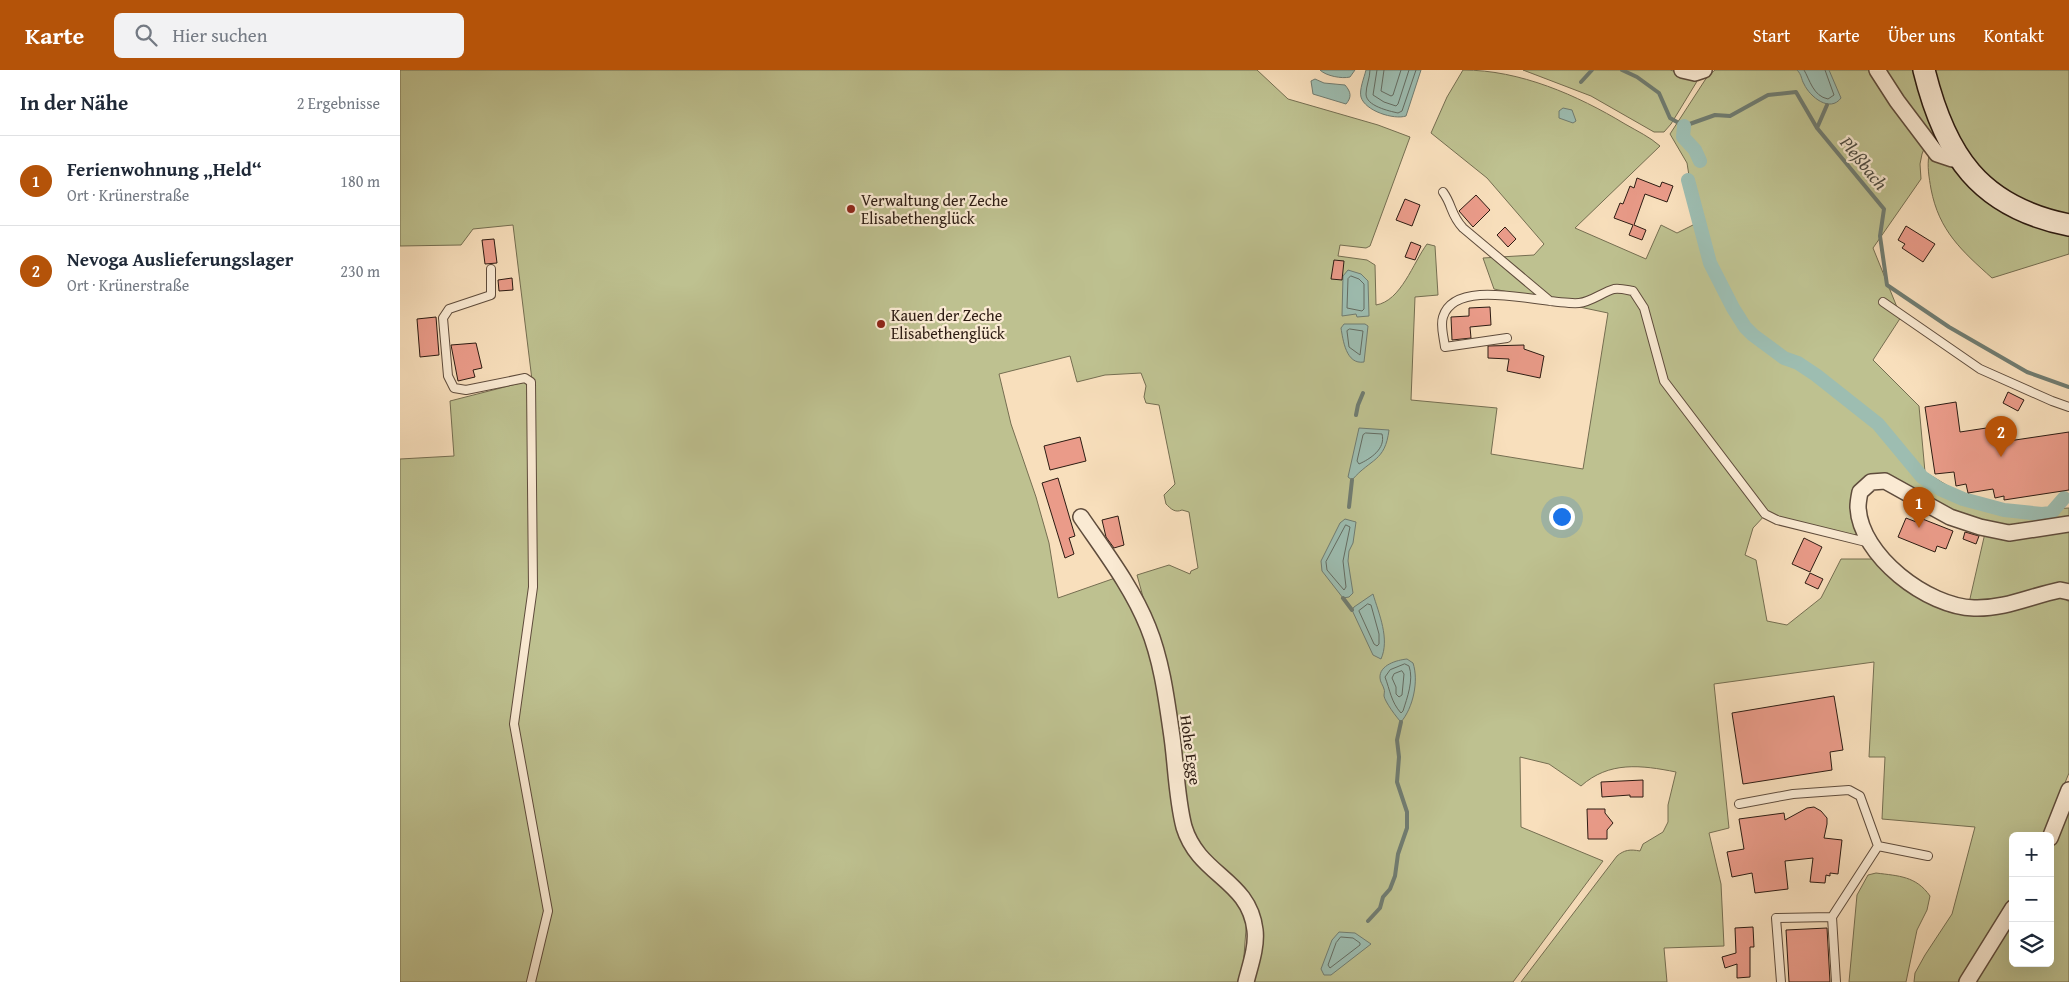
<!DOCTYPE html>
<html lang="de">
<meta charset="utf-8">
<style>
body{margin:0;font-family:"Gentium Book Plus",serif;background:#f2f2f3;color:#1f2937}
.controls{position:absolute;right:15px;bottom:15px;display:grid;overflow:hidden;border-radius:8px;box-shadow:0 5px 20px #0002}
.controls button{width:45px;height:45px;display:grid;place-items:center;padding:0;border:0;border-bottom:1px solid #e0e1e3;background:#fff;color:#1f2937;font:25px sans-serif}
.you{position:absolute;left:1161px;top:446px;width:18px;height:18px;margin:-12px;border:4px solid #fff;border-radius:50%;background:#1a73e8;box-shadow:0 0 0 8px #1a73e833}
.badge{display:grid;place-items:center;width:32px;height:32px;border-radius:50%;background:#b45309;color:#fff;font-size:16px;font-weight:700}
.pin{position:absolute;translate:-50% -41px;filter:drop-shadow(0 1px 2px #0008)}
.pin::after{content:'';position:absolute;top:26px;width:18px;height:15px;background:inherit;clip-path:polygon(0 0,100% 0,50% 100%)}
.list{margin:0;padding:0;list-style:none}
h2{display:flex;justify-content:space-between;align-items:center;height:65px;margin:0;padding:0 20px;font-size:21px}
h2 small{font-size:16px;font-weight:400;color:#747a83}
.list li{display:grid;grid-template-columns:32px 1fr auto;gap:15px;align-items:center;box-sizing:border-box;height:90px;padding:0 20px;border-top:1px solid #e0e1e3}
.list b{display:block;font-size:19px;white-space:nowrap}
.list p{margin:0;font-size:16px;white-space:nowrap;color:#747a83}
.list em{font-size:16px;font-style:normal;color:#747a83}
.icon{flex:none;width:28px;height:28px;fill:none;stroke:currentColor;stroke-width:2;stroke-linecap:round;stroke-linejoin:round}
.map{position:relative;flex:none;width:1669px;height:912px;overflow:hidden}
header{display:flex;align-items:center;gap:30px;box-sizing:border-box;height:70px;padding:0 25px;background:#b45309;color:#fff}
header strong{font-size:24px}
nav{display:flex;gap:28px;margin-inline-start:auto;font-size:18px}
.search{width:350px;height:45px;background:#f2f2f3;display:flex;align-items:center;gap:12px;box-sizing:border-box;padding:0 18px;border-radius:8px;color:#747a83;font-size:19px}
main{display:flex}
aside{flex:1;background:#fff}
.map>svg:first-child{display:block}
</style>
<header>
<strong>Karte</strong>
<div class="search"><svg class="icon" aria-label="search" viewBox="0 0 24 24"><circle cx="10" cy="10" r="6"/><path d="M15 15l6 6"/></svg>Hier suchen</div>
<nav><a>Start</a><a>Karte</a><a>Über uns</a><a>Kontakt</a></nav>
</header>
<main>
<aside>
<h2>In der Nähe<small>2 Ergebnisse</small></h2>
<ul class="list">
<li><span class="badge">1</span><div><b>Ferienwohnung „Held“</b><p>Ort · Krünerstraße</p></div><em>180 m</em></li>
<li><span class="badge">2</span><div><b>Nevoga Auslieferungslager</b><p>Ort · Krünerstraße</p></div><em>230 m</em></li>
</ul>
</aside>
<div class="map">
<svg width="1669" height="912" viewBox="0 0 1669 912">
<rect width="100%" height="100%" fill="#f8dfbc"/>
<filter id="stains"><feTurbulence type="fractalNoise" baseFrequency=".004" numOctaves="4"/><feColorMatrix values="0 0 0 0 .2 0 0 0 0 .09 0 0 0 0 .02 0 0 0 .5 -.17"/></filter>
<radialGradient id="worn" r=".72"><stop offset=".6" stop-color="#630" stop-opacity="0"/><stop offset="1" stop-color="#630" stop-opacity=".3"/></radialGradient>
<!-- green -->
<path fill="#bec190" stroke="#756e51" d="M0,0H857L888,29L978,55L1010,67L970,176L966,178L940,175L938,186L967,190L975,195L976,235C1001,231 1013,193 1027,174L1035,176L1038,225L1015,227L1011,330L1097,338L1091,384L1183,399L1208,243L1094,219L1083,188L1134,185L1144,174L1087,108L1031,63L1047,27L1063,0C1120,0 1177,25 1225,54C1237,61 1250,67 1260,76L1175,158L1246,189L1261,155L1277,163L1295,154L1292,125L1287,93L1270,64L1307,7L1315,0H1471L1524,79L1522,84L1520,94L1521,109L1473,178L1501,247L1473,290L1519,336L1525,402L1593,443L1669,438V451L1611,459L1559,446L1477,405L1465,407L1454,421L1458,463L1453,466L1391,451L1367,443L1353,458L1345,485L1356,490L1367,551L1387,555L1421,528L1441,489H1474L1540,535L1655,527L1664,528L1669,532V703L1643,766H1613V824L1559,912H1514L1515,903L1525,885L1552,844L1575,757L1482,749L1485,687H1469L1474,592L1314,614L1329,758L1309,763L1321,814L1324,876L1264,878L1267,912H1121L1217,786C1224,780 1230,779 1240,781L1243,774L1263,762L1268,752V735L1276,702C1241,695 1209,691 1181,716L1149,694L1120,687L1121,757L1203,791L1113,912H852L858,848L794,774L751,556L737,505L769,495L790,504L791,501L798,498L789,442L782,440C775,443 771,439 766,434L764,425L775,414L759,335L746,333L744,327L746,316L741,303L705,305L677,312L670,286L599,304L611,354L636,427L649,473L658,528L718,507L754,584L783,764L828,816L847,846L842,912H133L150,841L116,654L133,517L114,654L148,841L129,912H0V389L54,386L50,331L132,310L113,155L73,159L61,175L0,176Z
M1123,0H1270L1298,8L1296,13L1271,54L1264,62H1254L1191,26Z
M1482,0H1516L1542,72L1534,74Z
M1532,0H1669V145L1629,133L1590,112L1560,74Z
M1529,84L1669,164V184L1592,208C1562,181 1539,161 1531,119C1529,107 1527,97 1529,84Z
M1669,460V516L1606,530L1569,533L1585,463Z
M1669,739V912H1573L1613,848V893H1650V780Z
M1476,803C1499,806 1516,806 1530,826L1527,840L1517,860L1506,912H1449L1457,825L1468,805Z"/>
<!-- water -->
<path fill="#9dbdb1" stroke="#707c71" d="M920,0H955L950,7C942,9 926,6 920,0Z
M966,0H1021L1006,46C994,50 965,41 961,27C959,20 964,8 966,0Z
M1397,0H1429L1441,28C1430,43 1410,27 1404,14C1401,9 1402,5 1397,0Z
M915,9L924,13L945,15C951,22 952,27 946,34L913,24L911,11Z
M1163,38L1172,40L1176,51L1173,53L1159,48V41Z
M948,200L961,204L968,211L969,246L957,247L956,244L942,246L943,206Z
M944,254H965L968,256L964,292C946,295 943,270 941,258Z
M959,358L989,360C985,392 971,388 952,410L948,407Z
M945,449L956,452L953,473L949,481L948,491L953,523L949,527L943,528L922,501L921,491L940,453Z
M973,524C979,544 990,569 981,589L973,585L952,540L954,537Z
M1007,589L1013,593C1019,611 1013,638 1001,652C997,648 985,632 984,626C984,623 985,621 984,619C983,615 980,612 980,608C979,595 997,590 1007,589Z
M939,862L955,863L971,874L931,905H924L921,899L932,870Z"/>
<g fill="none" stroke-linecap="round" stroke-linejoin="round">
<!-- shore -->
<path stroke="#646c62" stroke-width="1" d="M970,0C970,8 966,16 966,24C966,36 989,41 998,43L1002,41L1016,0
M977,0L973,25L984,32L996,36L998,34L1009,0
M984,0L981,21L991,26L993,25L1001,0
M1404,0C1410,10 1413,26 1428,29L1434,25L1425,0
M951,206L959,209L964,214V239L962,241L947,238L948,209Z
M950,259L963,261L960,285L949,277L947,261Z
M966,363L982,364C986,379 970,389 959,394L957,391L963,365Z
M946,455L950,457L943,491L946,517L944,520L927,500L926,492Z
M968,534L971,535L979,564V574L977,576L974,574L959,541Z
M1005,594L1009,596C1014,610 1007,628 1003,641L1001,643C991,632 990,620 985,607L990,600Z
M1002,601L1004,604L1002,625L999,627L996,624V617L992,608L994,604Z
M941,867L953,868L960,873V875L930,898L928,895L936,873Z"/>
<!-- stream -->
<path stroke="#707c71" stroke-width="4" d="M1222,0L1237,7L1259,23L1270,48L1284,56L1315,45L1330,46L1368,25L1396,22L1417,58L1484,139L1480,166L1487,215L1549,257L1627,302L1669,317
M1181,12L1192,0
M1417,58L1427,35
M956,345L958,335L963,323
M949,437L952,410
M943,528L952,540
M968,851L980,838L983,827L990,819L995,806L998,784L1007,758V742L997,712L999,687L997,670L1001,652"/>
<!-- canal -->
<path stroke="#9dbdb1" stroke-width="14" d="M1284,56L1283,67L1295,80L1300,91
M1288,110L1310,193L1333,238L1345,257L1353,265L1384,288L1398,293L1416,305L1478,354L1522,407L1540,419L1563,429L1604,440L1642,444L1651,443L1664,428"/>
</g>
<!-- building -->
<path fill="#ea9b89" stroke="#2c1b12" d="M1237,108L1260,117L1262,112L1273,116L1267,132L1245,124L1234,155L1246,160L1242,170L1229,165L1233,155L1214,148L1220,133L1223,134L1230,116L1234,118Z
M1076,125L1090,140L1073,157L1059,141Z
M1005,129L1020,135L1012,156L996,150Z
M1506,156L1535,174L1523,192L1502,178L1505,174L1498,170Z
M1105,157L1116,169L1108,177L1097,165Z
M94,169L97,193L85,194L82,170Z
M1011,172L1021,176L1015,190L1005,187Z
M934,190L944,191L942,210L931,209Z
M112,208L113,220L99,221L98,210Z
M1090,237L1091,255L1070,257L1071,268L1052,270L1051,247L1069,246V238Z
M36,247L39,285L20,287L17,249Z
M76,273L82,298L73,300L75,307L58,311L51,275Z
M1124,275V279L1144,286L1140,308L1107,301L1109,289L1088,288V276Z
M1608,322L1624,330L1618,341L1603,333Z
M1556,332L1560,362L1593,357L1595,373L1669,362V420L1604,430V426L1595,428L1593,419L1568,423L1566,414L1556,416L1554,402L1535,404L1525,337Z
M680,367L686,391L650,400L644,376Z
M658,408L675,466L669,468L674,484L665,488L642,413Z
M718,446L724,475L714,478L706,467L702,450Z
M1506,448L1519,453L1520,448L1553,461L1546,479L1537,476L1535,482L1498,467Z
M1565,462L1579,466L1576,474L1563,469Z
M1404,468L1422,477L1410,502L1392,494Z
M1410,503L1423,509L1418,519L1405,513Z
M1434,626L1443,680L1430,682L1432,700L1343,714L1332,643Z
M1243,710V727H1230V725L1202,727L1201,712Z
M1414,737L1421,741L1427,748V754L1424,768L1442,770L1438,804L1430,803V806L1426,805L1425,813L1410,812L1413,788L1385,791L1388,819L1355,823L1352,803L1332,807L1327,782L1344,779L1339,749L1384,743L1385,750L1407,738Z
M1187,739H1205V743L1213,753L1207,760V769H1188Z
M1353,857L1354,877H1350V907L1337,908V894L1325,898L1322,887L1336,883L1335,858Z
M1427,858L1430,912H1389L1386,860Z"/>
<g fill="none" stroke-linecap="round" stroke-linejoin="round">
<defs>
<path id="service" d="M1043,122C1053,136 1050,144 1063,158L1150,231
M91,199V225L49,239L43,248L48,306L54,318L66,320L125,308L131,312L133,517L114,654L148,841L131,912
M1483,232L1580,299L1652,331L1669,337
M1107,268L1045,277C1044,268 1040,256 1043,247C1056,205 1147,236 1179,233C1191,232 1203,222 1214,219C1220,218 1227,220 1233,221L1244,238L1264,311L1365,444L1377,450L1470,473
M1339,734L1393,724L1449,720L1460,726L1478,776
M1381,912L1376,848L1432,847
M1436,912L1432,847L1478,776L1528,786"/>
<path id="minor" d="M1282,0L1295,3L1304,0
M1477,0L1497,31L1537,84L1552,89L1559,88
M681,447C705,482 732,517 748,557C761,589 766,625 771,660C776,691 776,726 784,757C799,806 849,809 855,860C857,877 850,896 846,912
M1669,454L1609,463L1580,457L1550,447L1485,411L1471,412L1460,422C1459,427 1458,432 1458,437C1460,486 1528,537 1574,538C1605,539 1631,526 1660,520L1669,522
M1650,768L1669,720
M1567,912L1613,838"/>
<path id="secondary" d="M1524,0C1545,85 1579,137 1669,155"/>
</defs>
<!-- service casing -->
<use href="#service" stroke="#5f4c3c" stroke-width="10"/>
<!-- minor casing -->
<use href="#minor" stroke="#5f4c3c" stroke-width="18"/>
<!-- secondary casing -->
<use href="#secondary" stroke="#2c1b12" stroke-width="24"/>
<!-- service -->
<use href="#service" stroke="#faead3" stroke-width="8"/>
<!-- minor -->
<use href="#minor" stroke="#faead3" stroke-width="15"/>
<!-- secondary -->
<use href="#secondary" stroke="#faead3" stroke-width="21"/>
</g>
<!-- markers -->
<g fill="#8f2418" stroke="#faead3" stroke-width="2">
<circle cx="451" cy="139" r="5"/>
<circle cx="481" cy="254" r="5"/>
</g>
<g text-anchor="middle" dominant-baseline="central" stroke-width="4.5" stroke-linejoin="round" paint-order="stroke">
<!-- poi labels -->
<g font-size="16" fill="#2c1b12" stroke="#faead3" text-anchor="start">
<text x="461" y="130">Verwaltung der Zeche<tspan x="461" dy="18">Elisabethenglück</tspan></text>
<text x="491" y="245">Kauen der Zeche<tspan x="491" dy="18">Elisabethenglück</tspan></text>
</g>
<!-- street labels -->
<g font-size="16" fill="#2c1b12" stroke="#faead3">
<text transform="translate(791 680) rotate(82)">Hohe Egge</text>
</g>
<!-- water labels -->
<g font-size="18" font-style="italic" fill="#4e4c42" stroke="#faead3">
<text transform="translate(1464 93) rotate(51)">Pleßbach</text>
</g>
</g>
<rect width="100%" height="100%" filter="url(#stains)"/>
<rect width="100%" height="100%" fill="url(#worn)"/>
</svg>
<div class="controls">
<button>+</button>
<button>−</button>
<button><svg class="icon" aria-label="layers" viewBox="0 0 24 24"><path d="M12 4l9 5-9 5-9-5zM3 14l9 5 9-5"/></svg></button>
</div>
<div class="you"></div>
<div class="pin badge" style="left:1519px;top:458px">1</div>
<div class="pin badge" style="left:1601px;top:387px">2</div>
</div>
</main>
